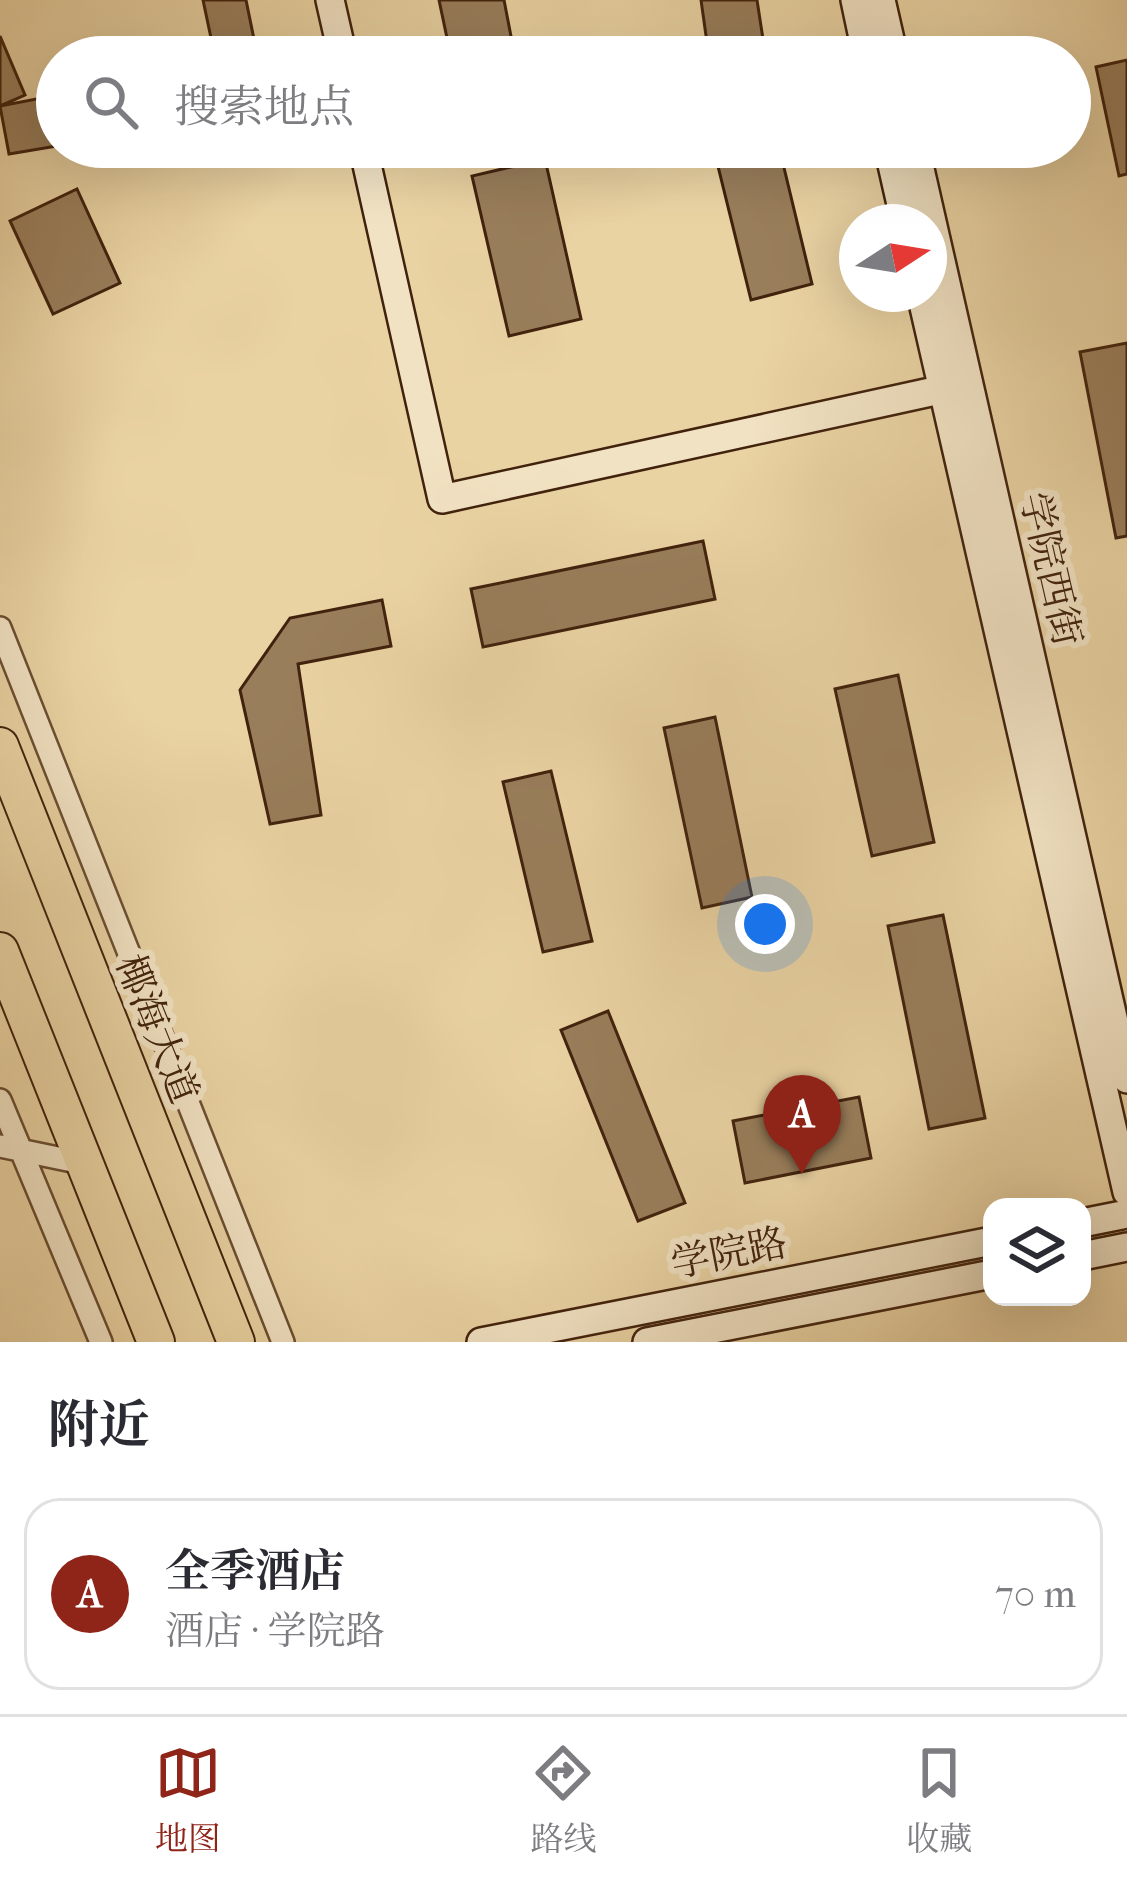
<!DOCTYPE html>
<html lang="zh">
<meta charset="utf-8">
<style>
body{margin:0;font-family:"IM FELL French Canon","Noto Serif SC",serif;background:#f2f2f3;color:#2b2b33}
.controls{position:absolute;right:36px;bottom:36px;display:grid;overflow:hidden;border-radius:24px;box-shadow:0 12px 48px #0002}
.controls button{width:108px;height:108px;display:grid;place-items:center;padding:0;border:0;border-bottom:3px solid #e1e1e2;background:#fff;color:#2b2b33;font:60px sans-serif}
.compass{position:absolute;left:839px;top:204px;width:108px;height:108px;border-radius:50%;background:#fff;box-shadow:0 12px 48px #0002;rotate:78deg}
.you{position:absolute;left:765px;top:924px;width:42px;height:42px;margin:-30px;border:9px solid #fff;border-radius:50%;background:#1a73e8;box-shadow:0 0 0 18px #1a73e833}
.badge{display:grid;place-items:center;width:78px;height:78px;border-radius:50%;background:#8f2418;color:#fff;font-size:39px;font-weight:700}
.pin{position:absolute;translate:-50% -99px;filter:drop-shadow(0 3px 6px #0008)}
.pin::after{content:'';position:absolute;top:63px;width:42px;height:36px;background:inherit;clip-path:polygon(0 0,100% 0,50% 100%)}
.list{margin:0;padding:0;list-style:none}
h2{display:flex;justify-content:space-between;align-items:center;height:156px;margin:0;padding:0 48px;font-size:51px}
h2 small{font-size:39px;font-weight:400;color:#7c7c81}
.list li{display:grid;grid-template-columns:78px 1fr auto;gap:36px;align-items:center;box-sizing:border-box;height:192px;margin:0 24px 24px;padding:0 24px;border:3px solid #e1e1e2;border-radius:36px}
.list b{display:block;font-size:45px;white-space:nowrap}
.list p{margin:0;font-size:39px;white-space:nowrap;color:#7c7c81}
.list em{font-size:39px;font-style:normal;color:#7c7c81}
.icon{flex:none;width:66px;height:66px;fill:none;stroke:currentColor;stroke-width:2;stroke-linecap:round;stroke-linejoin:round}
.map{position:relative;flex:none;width:1127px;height:1342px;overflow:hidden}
.search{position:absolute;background:#fff;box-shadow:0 12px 48px #0002;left:36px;right:36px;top:36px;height:132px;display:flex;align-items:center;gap:30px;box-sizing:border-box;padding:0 42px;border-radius:66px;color:#7c7c81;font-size:45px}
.sheet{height:372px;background:#fff}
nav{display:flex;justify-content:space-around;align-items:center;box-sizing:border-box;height:168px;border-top:3px solid #e1e1e2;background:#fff;font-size:33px;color:#7c7c81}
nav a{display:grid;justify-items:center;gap:6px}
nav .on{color:#8f2418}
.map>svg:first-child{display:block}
</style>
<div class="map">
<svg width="1127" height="1342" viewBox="0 0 1127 1342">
<rect width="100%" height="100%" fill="#ead3a3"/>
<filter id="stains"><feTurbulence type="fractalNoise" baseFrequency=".00167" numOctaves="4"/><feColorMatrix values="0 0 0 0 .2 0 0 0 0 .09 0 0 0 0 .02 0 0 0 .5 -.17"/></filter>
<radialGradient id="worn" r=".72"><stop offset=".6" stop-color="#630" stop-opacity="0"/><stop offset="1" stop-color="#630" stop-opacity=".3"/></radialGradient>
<!-- building -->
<path fill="#997e5b" stroke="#41220d" stroke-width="3" d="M203,0H246L257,54L215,57Z
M439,0H504L515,57H451Z
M701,0H757L765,52L709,57Z
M0,36L25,95L0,106Z
M1127,60V174L1119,176L1096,67Z
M57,95V146L9,154L0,106Z
M725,147H779L812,284L751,300L714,150Z
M545,159L581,319L509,336L472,176Z
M77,189L120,283L53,314L10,221Z
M1127,343V536L1116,538L1080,352Z
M703,541L715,599L483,647L471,589Z
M382,600L391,646L298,664L321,815L270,824L240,690L290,618Z
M898,675L934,842L872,856L835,689Z
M715,717L752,897L702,908L664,728Z
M551,771L592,941L543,952L503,782Z
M943,915L985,1118L929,1129L888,926Z
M608,1011L685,1203L638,1221L561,1030Z
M859,1097L871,1158L745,1183L733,1121Z"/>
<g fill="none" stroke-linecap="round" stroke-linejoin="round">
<defs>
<path id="street" d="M0,628L283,1342
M0,1100L101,1342
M0,1146L82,1163"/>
<path id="secondary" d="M330,0L343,57
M855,0L867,57
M881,0L894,57
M363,147L442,499L958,386
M888,147L905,222
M915,147L1127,1079
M921,294L1127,1192
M1082,1223L1127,1214
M1082,1256L1127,1247
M481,1342L992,1241
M647,1342L992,1274"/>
<path id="highway" d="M0,746L236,1342
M0,951L156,1342"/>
</defs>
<!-- street casing -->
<use href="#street" stroke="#6b4e32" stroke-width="26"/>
<!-- secondary casing -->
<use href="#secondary" stroke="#41220d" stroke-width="32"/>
<!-- highway casing -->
<use href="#highway" stroke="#41220d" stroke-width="40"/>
<!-- street -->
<use href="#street" stroke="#f1e2c3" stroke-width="21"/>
<!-- secondary -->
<use href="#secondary" stroke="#f1e2c3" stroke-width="27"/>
<!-- highway -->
<use href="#highway" stroke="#ead3a3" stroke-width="36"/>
</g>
<g text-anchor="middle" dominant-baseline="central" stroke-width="12" stroke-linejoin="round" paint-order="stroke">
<!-- street labels -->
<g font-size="39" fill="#41220d" stroke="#f1e2c3">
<text transform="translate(1051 569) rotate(77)">学院西街</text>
<text transform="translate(157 1029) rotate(68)">椰海大道</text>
<text transform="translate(729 1253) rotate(-11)">学院路</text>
</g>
</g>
<rect width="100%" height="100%" filter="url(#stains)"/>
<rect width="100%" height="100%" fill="url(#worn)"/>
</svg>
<div class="controls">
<button><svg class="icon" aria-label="layers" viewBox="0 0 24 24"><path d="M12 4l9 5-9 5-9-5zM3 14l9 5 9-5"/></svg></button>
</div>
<svg class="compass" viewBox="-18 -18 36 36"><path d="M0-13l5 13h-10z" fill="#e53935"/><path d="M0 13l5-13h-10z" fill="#7c7c81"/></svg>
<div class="you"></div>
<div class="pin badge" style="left:802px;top:1174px">A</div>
<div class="search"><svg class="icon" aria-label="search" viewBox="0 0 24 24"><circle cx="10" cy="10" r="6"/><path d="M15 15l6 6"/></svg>搜索地点</div>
</div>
<section class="sheet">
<h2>附近<small></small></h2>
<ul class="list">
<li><span class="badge">A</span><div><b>全季酒店</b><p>酒店 · 学院路</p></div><em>70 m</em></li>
</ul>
</section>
<nav>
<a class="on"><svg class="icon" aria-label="map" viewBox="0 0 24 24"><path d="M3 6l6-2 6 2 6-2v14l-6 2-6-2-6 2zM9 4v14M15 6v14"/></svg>地图</a>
<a><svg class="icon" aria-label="directions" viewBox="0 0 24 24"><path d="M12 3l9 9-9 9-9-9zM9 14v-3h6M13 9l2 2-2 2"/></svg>路线</a>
<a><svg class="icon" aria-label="saved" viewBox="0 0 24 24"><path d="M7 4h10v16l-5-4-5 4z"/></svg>收藏</a>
</nav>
